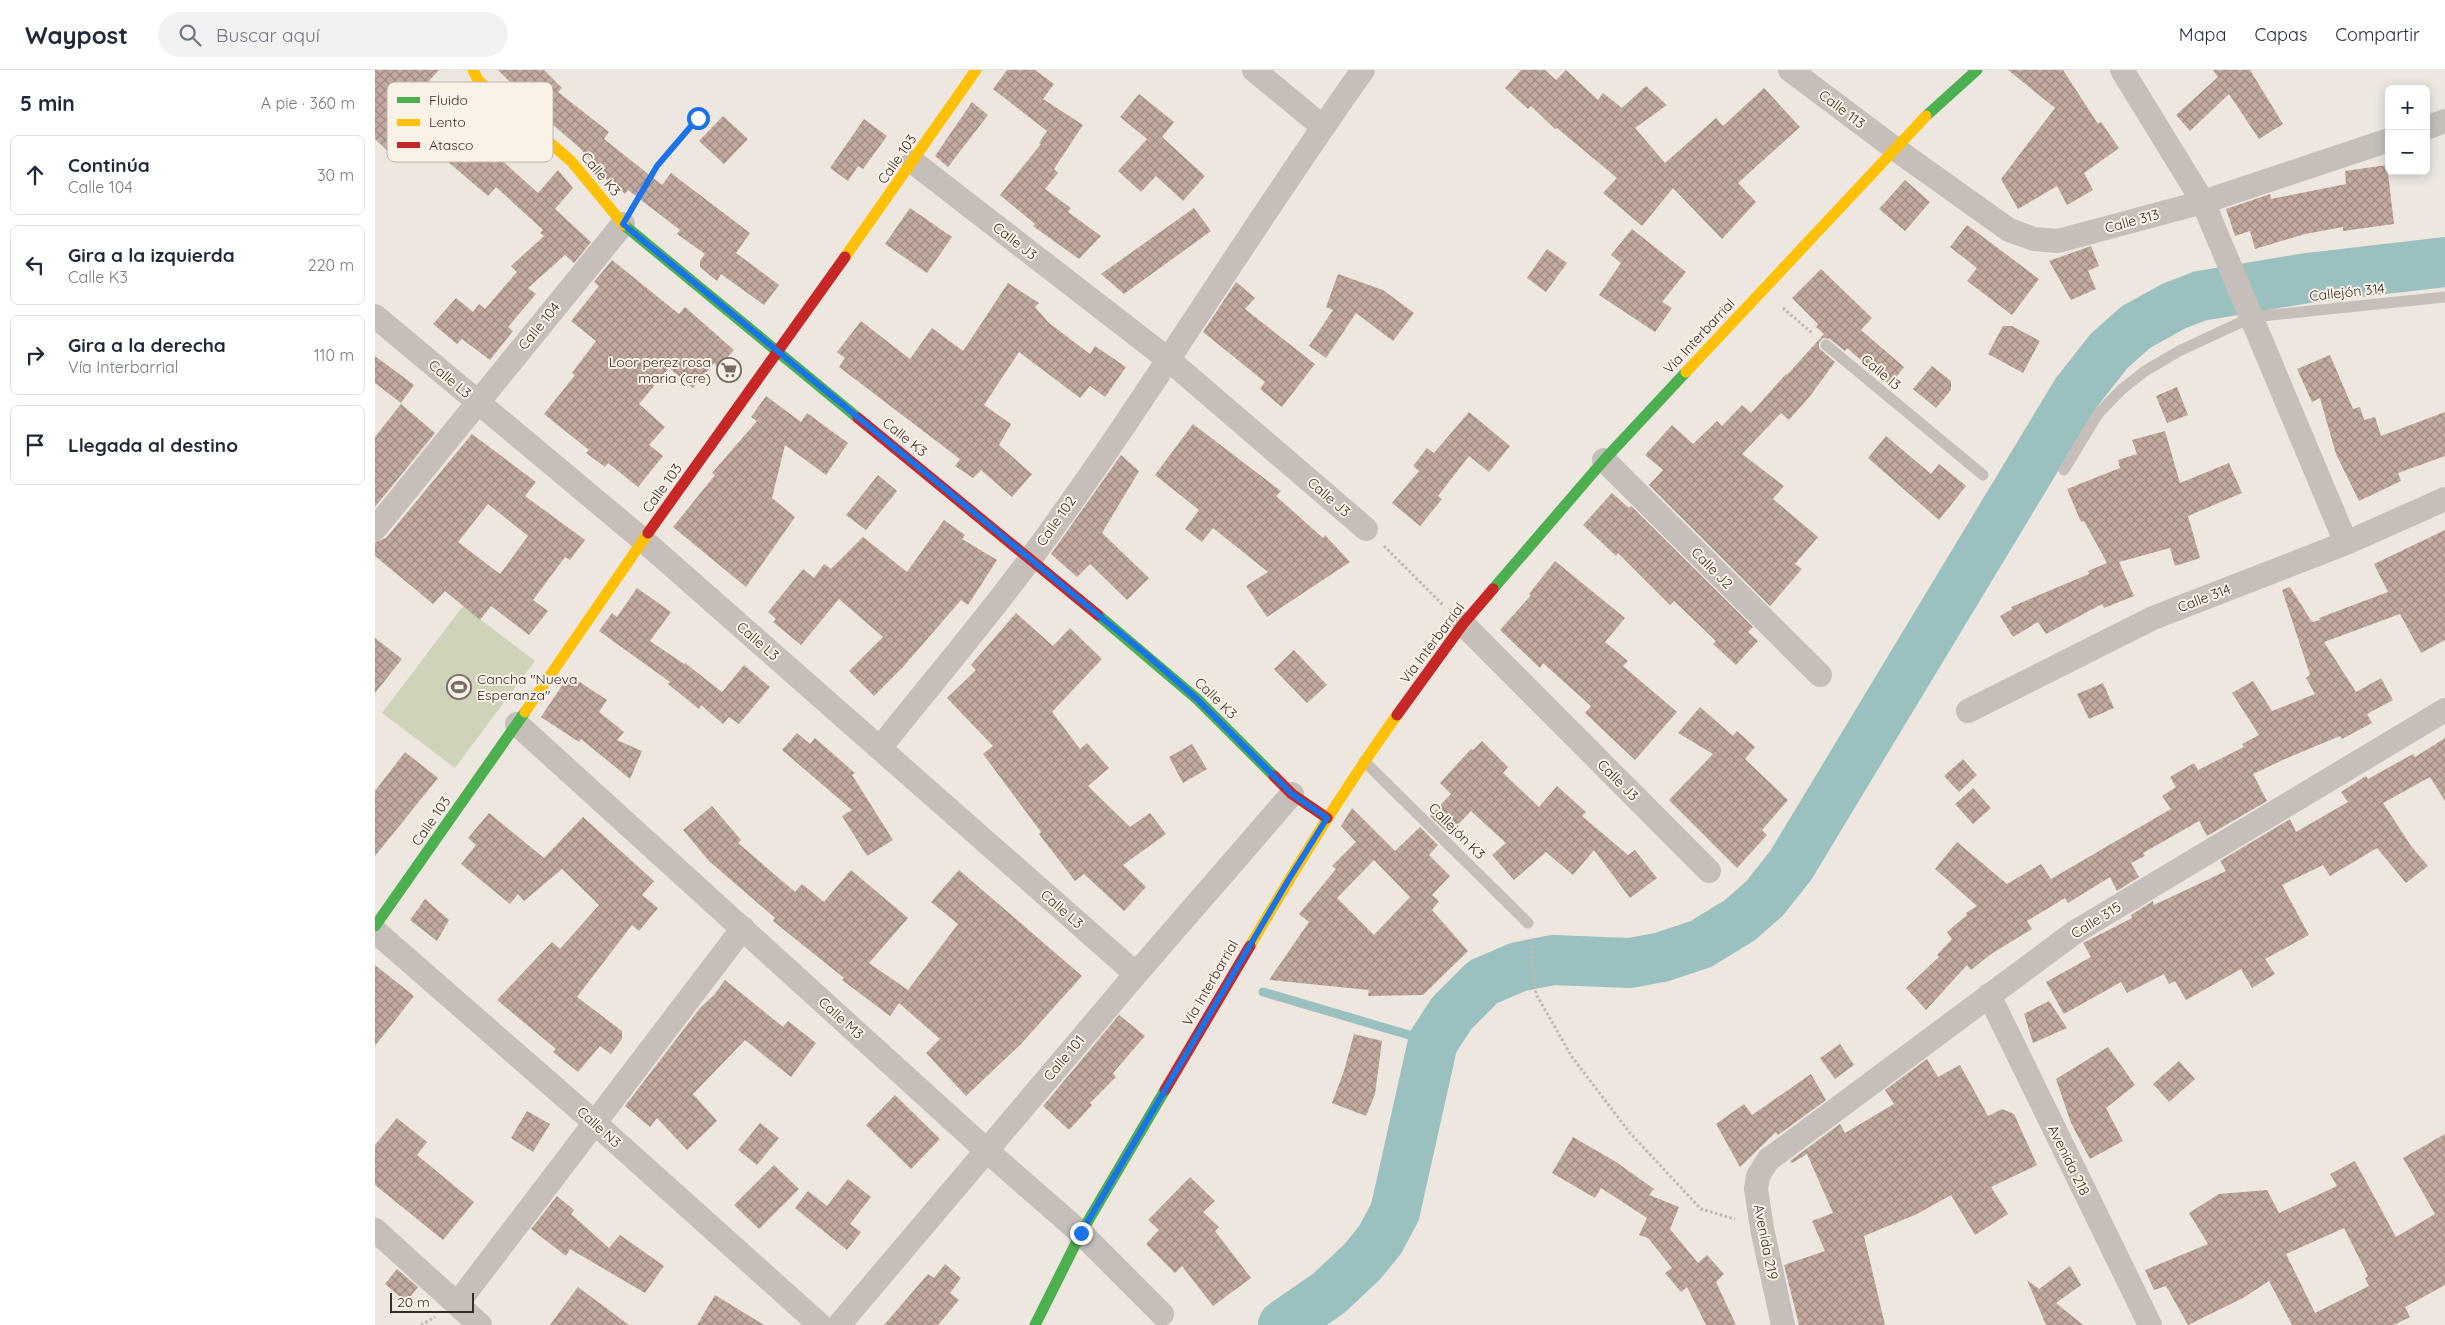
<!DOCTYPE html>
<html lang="es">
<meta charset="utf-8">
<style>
body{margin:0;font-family:Quicksand,sans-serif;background:#f2f2f3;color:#1f2937}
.controls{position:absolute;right:15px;top:15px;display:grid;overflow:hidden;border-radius:8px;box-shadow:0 2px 12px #0003}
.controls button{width:45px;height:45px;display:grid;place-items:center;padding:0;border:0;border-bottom:1px solid #e0e1e3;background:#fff;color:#1f2937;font:25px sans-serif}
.scale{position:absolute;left:15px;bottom:12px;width:84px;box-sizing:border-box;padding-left:5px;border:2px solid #372c27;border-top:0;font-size:14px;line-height:18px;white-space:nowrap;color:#372c27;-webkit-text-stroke:4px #faf1e7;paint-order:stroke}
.stop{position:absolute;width:15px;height:15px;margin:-11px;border:4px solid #1a73e8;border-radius:50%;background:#fff}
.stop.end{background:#1a73e8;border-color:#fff;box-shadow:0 1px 5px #0008}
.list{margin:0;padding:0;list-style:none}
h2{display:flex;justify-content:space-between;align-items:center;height:65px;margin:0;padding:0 20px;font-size:21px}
h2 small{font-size:16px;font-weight:400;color:#747a83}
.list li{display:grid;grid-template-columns:32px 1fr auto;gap:15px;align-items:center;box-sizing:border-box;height:80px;margin:0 10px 10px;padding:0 10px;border:1px solid #e0e1e3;border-radius:8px}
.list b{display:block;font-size:19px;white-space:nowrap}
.list p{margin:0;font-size:16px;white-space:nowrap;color:#747a83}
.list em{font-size:16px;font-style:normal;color:#747a83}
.icon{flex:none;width:28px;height:28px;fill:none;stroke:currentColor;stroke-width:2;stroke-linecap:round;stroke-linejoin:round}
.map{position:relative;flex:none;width:2070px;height:1255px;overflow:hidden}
header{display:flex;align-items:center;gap:30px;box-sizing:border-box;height:70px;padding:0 25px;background:#fff;border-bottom:1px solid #e0e1e3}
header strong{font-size:24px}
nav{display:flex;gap:28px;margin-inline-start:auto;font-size:18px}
.search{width:350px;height:45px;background:#f2f2f3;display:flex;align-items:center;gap:12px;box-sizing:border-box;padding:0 18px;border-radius:28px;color:#747a83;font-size:19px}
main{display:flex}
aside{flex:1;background:#fff}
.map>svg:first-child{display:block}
</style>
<header>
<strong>Waypost</strong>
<div class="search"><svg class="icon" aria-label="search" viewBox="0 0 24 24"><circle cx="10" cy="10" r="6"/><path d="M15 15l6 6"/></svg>Buscar aquí</div>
<nav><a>Mapa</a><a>Capas</a><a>Compartir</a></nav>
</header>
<main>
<aside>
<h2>5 min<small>A pie · 360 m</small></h2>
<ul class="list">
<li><svg class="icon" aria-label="ahead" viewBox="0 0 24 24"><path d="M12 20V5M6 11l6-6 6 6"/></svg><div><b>Continúa</b><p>Calle 104</p></div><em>30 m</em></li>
<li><svg class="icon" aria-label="left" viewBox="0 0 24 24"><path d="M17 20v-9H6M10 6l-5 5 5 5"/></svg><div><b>Gira a la izquierda</b><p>Calle K3</p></div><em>220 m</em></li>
<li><svg class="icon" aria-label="right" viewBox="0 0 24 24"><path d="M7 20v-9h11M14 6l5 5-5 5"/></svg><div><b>Gira a la derecha</b><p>Vía Interbarrial</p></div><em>110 m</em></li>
<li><svg class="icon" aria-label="arrive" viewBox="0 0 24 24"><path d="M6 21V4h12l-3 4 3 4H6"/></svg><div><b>Llegada al destino</b></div></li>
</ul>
</aside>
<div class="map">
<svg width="2070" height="1255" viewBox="0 0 2070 1255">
<defs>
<pattern id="building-cross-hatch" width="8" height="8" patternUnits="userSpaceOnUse" patternTransform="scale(1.25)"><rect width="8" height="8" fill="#c2aaa0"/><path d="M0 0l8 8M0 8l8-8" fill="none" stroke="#9e8b82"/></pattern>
</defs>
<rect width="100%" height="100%" fill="#ede7e0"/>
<!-- green -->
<path fill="#cfd3b9" d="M88,536L160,591L80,698L7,643Z"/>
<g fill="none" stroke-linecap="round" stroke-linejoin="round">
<!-- stream -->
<path stroke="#9ac1c0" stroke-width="9" d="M888,922L1058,972"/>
<!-- river -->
<path stroke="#9ac1c0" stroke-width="50" d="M908,1255L954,1223L987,1192L1005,1170L1020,1142L1058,972L1077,943L1108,912L1143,897L1178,890L1255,893L1287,887L1326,874L1365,850L1390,828L1416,795L1701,323L1734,281L1761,257L1799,236L1825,226L1932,208L2070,192"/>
</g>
<!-- building -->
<path fill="url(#building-cross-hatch)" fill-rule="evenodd" d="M0,0H64L54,11L82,36L79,39L94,53L90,57L163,123L183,100L198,118L180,139L216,172L199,193L190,185L153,218L161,224L133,257L138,261L115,290L87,269L82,274L58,254L81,228L98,242L104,234L110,239L142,202L136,196L169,166L165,163L168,160L121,117L113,126L46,69L24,92L0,69Z
M123,0H169L187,18L183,22L234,62L229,69L287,115L296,103L375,163L361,183L404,215L389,235L346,204L342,211L325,197V191L330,184L302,164L305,160L253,120L250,124L232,110L206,79L133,16L136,13Z
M632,0H660L679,14L668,29L708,55L679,99L683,103L670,119L696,138L693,142L726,166L704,189L658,156L660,154L625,125L666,74L664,73L672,61L618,19Z
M1146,0H1170L1181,10L1191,0L1223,30L1228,23L1247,38L1271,16L1292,35L1260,58L1290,93L1341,48L1348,56L1389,18L1425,57L1363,113L1381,132L1347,169L1298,118L1267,156L1228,123L1242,108L1182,58L1180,59L1156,36L1153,39L1130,18Z
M1633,0H1688L1723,54L1726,52L1744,78L1709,103L1718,120L1692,135L1682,116L1643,139L1626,109L1680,38Z
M1838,0H1875L1908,54L1884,69L1854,24L1815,61L1801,45L1843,7Z
M764,24L799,52L787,67L830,106L808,131L781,106L766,122L743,101L772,69L745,47Z
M597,32L613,45L573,97L560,86Z
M348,46L373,69L349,94L324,71Z
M489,49L512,66L488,99L483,96L473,111L455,98Z
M2012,95L2019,154L1968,161V157L1930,164L1880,179L1875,161L1860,166L1851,139L1895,124L1896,129L1971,114L1970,101Z
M1530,110L1555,132L1530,161L1504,139Z
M535,138L577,167L552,203L510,174Z
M819,138L836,161L749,224L726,204Z
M1592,155L1664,209L1637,245L1592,211L1602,198L1575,177Z
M1257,159L1311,202L1287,232L1297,238L1280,262L1224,225L1246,193L1236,185Z
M1716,176L1724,196L1713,201L1721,219L1696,230L1674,191Z
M1172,179L1192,193L1171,222L1152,208Z
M237,190L304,244L310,237L359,280L343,297L339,293L318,318L294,298L264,334L290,357L274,375L288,386L263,417L233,393L230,397L211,383L214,380L169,344L200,305L197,303L221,271L196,251L224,216L219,212Z
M1446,199L1497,248L1486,260L1529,297L1515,315L1472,278L1470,281L1455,269L1448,268L1444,273V278L1460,292L1435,326L1414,350L1406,343L1367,384L1409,416L1398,429L1443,467L1420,494L1427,499L1395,536L1274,415L1288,400L1270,385L1297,355L1318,374L1342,351L1347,356L1367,335L1376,343L1411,304L1412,305L1449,264L1441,257L1443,254L1417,228Z
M963,204L1008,220L1039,243L1018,271L981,243L951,288L934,276L958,240L951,237Z
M861,212L880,228L870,239L940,294L907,337L885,319L890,312L828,262Z
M633,213L664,233L660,237L674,253L715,284L720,276L751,297L730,327L715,316L705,328L644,282L609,335L636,354L624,375L657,404L637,427L606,400L598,408L580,396L585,389L464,297L470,288L462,282L486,251L535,289L557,258L588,281Z
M1628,256H1637L1665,271L1648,303L1613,284Z
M1955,285L1978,339L1985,337L1989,350L2000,347L2006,366L2070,342V386L2023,403L2026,411L1984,431L1961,384L1945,328L1937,332L1922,299Z
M0,286L39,315L26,333L0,313Z
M1557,296L1576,311V320L1561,338L1538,319Z
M1802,317L1813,345L1792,353L1781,326Z
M391,326L426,352L432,343L473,373L451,405L410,375L397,428L420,447L371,517L298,457L340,405L337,403L382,351L376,347Z
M26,334L60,363L0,437V367Z
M1094,342L1135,376L1114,402L1094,386L1063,426L1067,429L1045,456L1017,433L1044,401L1038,396L1052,378L1059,383Z
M818,354L906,421L901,426L948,468L950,465L975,492L892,547L871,516L893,502L838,458L827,472L810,459L824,440L780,405Z
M1790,361L1805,413L1854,393L1867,423L1813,446L1825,488L1800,496L1795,478L1744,492L1759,526L1729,538L1727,534L1671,564L1663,552L1638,567L1625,546L1637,539L1636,537L1714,504L1713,501L1732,493L1709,451L1706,452L1692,419L1745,398L1743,390L1762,384L1757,370Z
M97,364L161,412L150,426L210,470L195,490L190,487L158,530L173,541L154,565L116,536L105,550L70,521L58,534L0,486V472L11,468ZM113,434L153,466L125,504L83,472Z
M1511,366L1556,404L1564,394L1591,416L1564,450L1493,388Z
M746,385L764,401L727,463L774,508L752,530L715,494L702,507L676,484Z
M503,405L522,421L491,460L471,445Z
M1237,423L1254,438L1256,436L1378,557L1373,562L1383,571L1361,595L1338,574L1341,571L1299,531L1295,535L1243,483L1241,486L1208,455Z
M569,450L590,465L587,469L622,490L593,535L586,530L528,597L499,626L474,601L508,567L464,529L426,575L398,552L401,549L393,542L428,499L439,508L449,494L456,499L488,467L532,502Z
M2070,460V570L2046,583L2025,544L1949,572L1981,622L2006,608L2018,630L1992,644L1997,653L1967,669L1965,666L1910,689L1878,704L1892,731L1832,766L1824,751L1768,783L1770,786L1756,793L1764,807L1742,821L1735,807L1693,833L1690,828L1652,851L1657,859L1616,884L1596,900L1592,895L1551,940L1531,918L1564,887L1562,885L1577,869L1572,862L1592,845L1591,843L1602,836L1560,799L1582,772L1632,814L1666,794L1676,809L1796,739L1787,726L1801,717L1795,707L1819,693L1823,700L1869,677L1867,674L1884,665L1857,623L1878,611L1897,641L1940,624L1931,608L1935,605L1907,520L1915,517L1937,552L1945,550L1944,548L2013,522L1999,494Z
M1180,491L1250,548L1230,572L1253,591L1248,596L1302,642L1260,690L1210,643L1216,636L1168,593L1165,598L1125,560L1156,525L1154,524Z
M262,518L296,542L275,571L309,594L310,593L347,622L369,595L395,617L364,654L354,647L348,654L326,635L324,639L293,614L295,612L224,561L237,543L242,547Z
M641,543L678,576L695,558L727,589L677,642L705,679L712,673L734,698L713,716L755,757L775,743L791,764L748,795L771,817L749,841L709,804L700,811L664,764L666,762L608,684L618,676L572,628L601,600L596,595Z
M0,568L27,589L0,623Z
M919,580L952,615L932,633L899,599Z
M194,605L232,630L224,642L249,662L242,670L267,681L255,709L206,669L204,672L166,647Z
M1728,613L1739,638L1714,649L1702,624Z
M1325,637L1358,666L1362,661L1380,677L1370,689L1413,730L1387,760L1392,765L1362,798L1294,730L1338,684L1303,663Z
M422,663L435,674L440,668L480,703L477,705L518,770L492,786L467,746L477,740L407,680Z
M2070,668V731L2055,707L2008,733L2036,776L2053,796L2031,813L2002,778L1955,806L1948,795L1907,815L1934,865L1890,889L1900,904L1877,918L1866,899L1811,930L1800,911L1794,914L1789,904L1752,923L1746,912L1689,944L1671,912L1716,887L1708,873L1757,848L1756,845L1778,831L1779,835L1851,801L1845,791L1915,749L1921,762L1973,732L1966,722L1991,706L1993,709L2038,684L2040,687Z
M1107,671L1133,697L1128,703L1164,737L1182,716L1211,742L1207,746L1253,785L1260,780L1282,808L1255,828L1219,780L1198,805L1171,782L1139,810L1117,785L1131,773L1096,741L1074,764L1055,746L1076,724L1065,713L1096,679L1098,680Z
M817,674L832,699L808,713L794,687Z
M30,682L63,708L0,786V721Z
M1588,689L1602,705L1584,722L1569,706Z
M1598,718L1616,738L1598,754L1580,734Z
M337,736L366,770L363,773L420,822L427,814L449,832L476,800L533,848L494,893L533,920L583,854L556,832L584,800L707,906L646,974L591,1026L551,983L565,969L524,933L515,946L467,910L469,908L398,851L400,848L334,791L308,760Z
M977,738L1020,781L1045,757L1063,775L1054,785L1075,806L1057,825L1064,831L1057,840L1093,881L1048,925L993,926L994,920L894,910L934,852L924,844L961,799L957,796L981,772L966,756ZM999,790L1035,827L999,865L962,828Z
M114,743L169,788L208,747L279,811L267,825L283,838L264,861L257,855L202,927L247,961V969L236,984L225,976L203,1002L178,982L181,979L122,930L177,872L185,879L224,835L187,799L149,831L143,824L135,834L86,794L101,775L93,768Z
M50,829L74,850L62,871L35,850Z
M0,895L39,926L0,976Z
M350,910L408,957L413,951L441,973L416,1007L370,970L318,1024L342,1051L312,1080L282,1048L275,1057L250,1036L325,938L339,925Z
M1674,931L1692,958L1658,973L1649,944Z
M744,945L770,966L738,1003L741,1007L715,1033L717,1035L694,1060L668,1036Z
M979,964L1007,971L1000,1024L991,1046L957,1033L969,1001Z
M1465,974L1479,995L1460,1009L1445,988Z
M1733,977L1760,1015L1731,1038L1748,1071L1715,1089L1696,1053L1681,1009Z
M1552,989L1563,1007L1585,995L1613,1046L1627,1039L1639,1044L1662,1095L1616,1117L1633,1144L1600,1165L1576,1125L1542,1144L1489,1166L1510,1255H1424L1409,1195L1450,1181L1437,1151L1458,1143L1432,1084L1417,1093L1415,1091L1465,1054L1470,1063L1519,1034L1510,1020Z
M1804,991L1820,1009L1794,1032L1778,1014Z
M1436,1004L1451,1030L1403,1065L1401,1062L1365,1097L1341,1054L1369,1034L1377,1045Z
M520,1025L565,1069L536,1099L491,1055Z
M152,1041L175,1054L158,1082L136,1068Z
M22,1048L52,1072L42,1085L99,1132L68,1170L0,1115V1075Z
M385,1053L404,1068L382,1095L363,1080Z
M2070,1064V1215L2030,1237L2035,1247L2019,1255H1917L1894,1211L1868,1228L1813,1255L1791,1216L1779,1220L1770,1200L1833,1174L1814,1143L1844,1124L1892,1120L1904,1143L1962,1116L1955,1104L1980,1091L2021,1167L2060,1144L2028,1088ZM1969,1158L1993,1206L1990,1208L1994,1216L1940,1243L1911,1184Z
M1198,1067L1241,1092L1279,1119L1274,1125L1304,1137L1295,1159L1323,1193L1332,1185L1349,1204L1341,1212L1361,1255H1331L1312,1217L1306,1222L1290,1203L1297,1198L1273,1168L1264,1165L1272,1148L1226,1118L1220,1128L1177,1103Z
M399,1095L424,1119L384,1159L359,1135Z
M815,1107L840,1131L828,1142L844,1157L840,1161L876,1208L838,1236L807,1196L800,1203L771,1174L784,1160L773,1150Z
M473,1109L496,1127L475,1154L486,1162L472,1180L420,1138L433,1121L452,1136Z
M182,1126L199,1140L196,1144L234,1178L245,1165L289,1196L270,1223L195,1179L191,1186L156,1159Z
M570,1194L586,1208L575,1223L584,1230L563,1255H509L553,1204L559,1208Z
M1695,1196L1706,1215L1681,1233L1708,1255H1671L1652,1210L1664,1219Z
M22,1199L43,1217L31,1232L10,1214Z
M203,1217L254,1255H175Z
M340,1225L389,1255H322Z"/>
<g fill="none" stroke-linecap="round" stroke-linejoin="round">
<!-- path -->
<path stroke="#bfb7b1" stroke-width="3" stroke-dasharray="2.5 2.5" stroke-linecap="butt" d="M262,130L283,96L323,48
M1408,238L1437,263
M1009,476L1068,535
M1155,871L1161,924L1197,987L1255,1063L1326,1139L1360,1149
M46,1255L60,1247"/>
<!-- lane -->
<path stroke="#c6bfb9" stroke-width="11" d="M1451,275L1608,405
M1689,400L1723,344L1746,320L1770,301L1804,281L1877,247L2070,227
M989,691L1153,853"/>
<!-- street -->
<path stroke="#c6bfb9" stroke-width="24" d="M879,0L948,57
M1415,0L1519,78L1634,160L1659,169L1683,171L1828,132L2014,70
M1747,0L1828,132L1971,473
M2051,58L2070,51
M538,92L794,290L991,459
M0,246L268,470L761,904
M1229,390L1445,605
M0,459L248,154
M1088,554L1334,801
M1593,641L1778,548L1971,473L2070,429
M142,654L611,1080L706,1163L787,1244
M505,678C555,615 608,553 656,488C773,329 874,160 988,0
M0,861L220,1053L445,1255
M1614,925L1775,1255
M0,1160L105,1255
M82,1234L368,858
M464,1255L761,904L917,724
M1408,1255L1387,1158L1381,1119L1383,1106L1393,1090L1700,862L2070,640"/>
<!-- fast -->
<path stroke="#4caf50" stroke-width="11" d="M1551,46L1602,0
M249,155L483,348
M1118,519L1229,390L1311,302
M723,545L822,629L899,706
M0,856L150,642
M660,1255L706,1163L790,1020"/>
<!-- slow -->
<path stroke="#ffc107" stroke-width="11" d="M98,0L103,10L196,91L249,155
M470,187L601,0
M1311,302L1551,46
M150,642L273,463
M875,876C921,797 969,719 1022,645"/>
<!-- jam -->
<path stroke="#c62828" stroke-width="11" d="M483,348L723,545
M273,463L470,187
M1022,645L1088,554L1118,519
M899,706L917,724L952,748
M790,1020L875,876"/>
</g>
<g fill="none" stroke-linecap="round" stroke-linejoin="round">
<!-- route -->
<path stroke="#1a73e8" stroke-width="6" d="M323,48L282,96L248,154L772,585L822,629L917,724L952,748L914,809L706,1163"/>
</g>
<!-- icons -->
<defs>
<symbol id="supermarket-ring" viewBox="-11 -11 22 22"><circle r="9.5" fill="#faf1e7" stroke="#776d68" stroke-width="1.5"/><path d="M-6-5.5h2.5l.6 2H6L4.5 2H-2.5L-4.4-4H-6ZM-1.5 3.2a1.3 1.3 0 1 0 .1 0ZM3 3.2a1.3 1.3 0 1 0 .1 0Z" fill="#776d68"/></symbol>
<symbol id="stadium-ring" viewBox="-11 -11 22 22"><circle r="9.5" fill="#faf1e7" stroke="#776d68" stroke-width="1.5"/><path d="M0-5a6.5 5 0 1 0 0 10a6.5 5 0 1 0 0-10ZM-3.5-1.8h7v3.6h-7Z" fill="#776d68"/></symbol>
</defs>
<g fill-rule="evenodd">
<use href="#supermarket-ring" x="340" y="286" width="28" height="28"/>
<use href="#stadium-ring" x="70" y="603" width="28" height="28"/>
</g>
<g text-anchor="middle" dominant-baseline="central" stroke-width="4" stroke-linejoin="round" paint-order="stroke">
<!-- street labels -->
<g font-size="14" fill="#372c27" stroke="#faf1e7">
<text transform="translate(1467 39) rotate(37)">Calle 113</text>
<text transform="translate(522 89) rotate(-55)">Calle 103</text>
<text transform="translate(226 104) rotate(50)">Calle K3</text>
<text transform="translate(1757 151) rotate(-15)">Calle 313</text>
<text transform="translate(640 171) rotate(38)">Calle J3</text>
<text transform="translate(1972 222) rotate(-6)">Callejón 314</text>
<text transform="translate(164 256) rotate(-51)">Calle 104</text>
<text transform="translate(1324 266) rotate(-47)">Vía Interbarrial</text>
<text transform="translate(1506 302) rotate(40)">Calle I3</text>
<text transform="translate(75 309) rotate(40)">Calle L3</text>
<text transform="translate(530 367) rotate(39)">Calle K3</text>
<text transform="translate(287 418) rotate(-54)">Calle 103</text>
<text transform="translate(954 427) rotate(41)">Calle J3</text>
<text transform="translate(681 451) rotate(-55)">Calle 102</text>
<text transform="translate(1337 498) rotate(45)">Calle J2</text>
<text transform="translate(1829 528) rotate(-21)">Calle 314</text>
<text transform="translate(383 571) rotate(41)">Calle L3</text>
<text transform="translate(1057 573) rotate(-53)">Vía Interbarrial</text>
<text transform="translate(841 628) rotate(44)">Calle K3</text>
<text transform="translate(1243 710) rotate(45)">Calle J3</text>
<text transform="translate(56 751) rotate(-55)">Calle 103</text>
<text transform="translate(1082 761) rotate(45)">Callejón K3</text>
<text transform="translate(687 839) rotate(41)">Calle L3</text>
<text transform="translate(1721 850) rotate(-32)">Calle 315</text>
<text transform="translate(835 913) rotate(-60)">Vía Interbarrial</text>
<text transform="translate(466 948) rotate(42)">Calle M3</text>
<text transform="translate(689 988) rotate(-50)">Calle 101</text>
<text transform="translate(224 1057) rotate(42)">Calle N3</text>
<text transform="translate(1694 1090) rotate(64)">Avenida 218</text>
<text transform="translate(1391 1172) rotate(79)">Avenida 219</text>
</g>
<!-- poi labels -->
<g font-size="14" fill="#372c27" stroke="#faf1e7" text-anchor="end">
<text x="336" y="292">Loor perez rosa<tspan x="336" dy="16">maria (cre)</tspan></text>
<text x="102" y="609" text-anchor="start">Cancha "Nueva<tspan x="102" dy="16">Esperanza"</tspan></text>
</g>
</g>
<!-- legend -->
<rect x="12" y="12" width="166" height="80" rx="8" fill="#faf1e7" stroke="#c0b6ad" stroke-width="1"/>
<rect x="22" y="27" width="23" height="6" fill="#4caf50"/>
<rect x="22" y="49" width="23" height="7" fill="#ffc107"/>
<rect x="22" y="72" width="23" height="6" fill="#c62828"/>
<g font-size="14" fill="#372c27">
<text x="54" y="35">Fluido</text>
<text x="54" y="57">Lento</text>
<text x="54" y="80">Atasco</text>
</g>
</svg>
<div class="controls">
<button>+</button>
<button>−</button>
</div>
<div class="scale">20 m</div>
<div class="stop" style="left:323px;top:48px"></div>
<div class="stop end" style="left:706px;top:1163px"></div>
</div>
</main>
